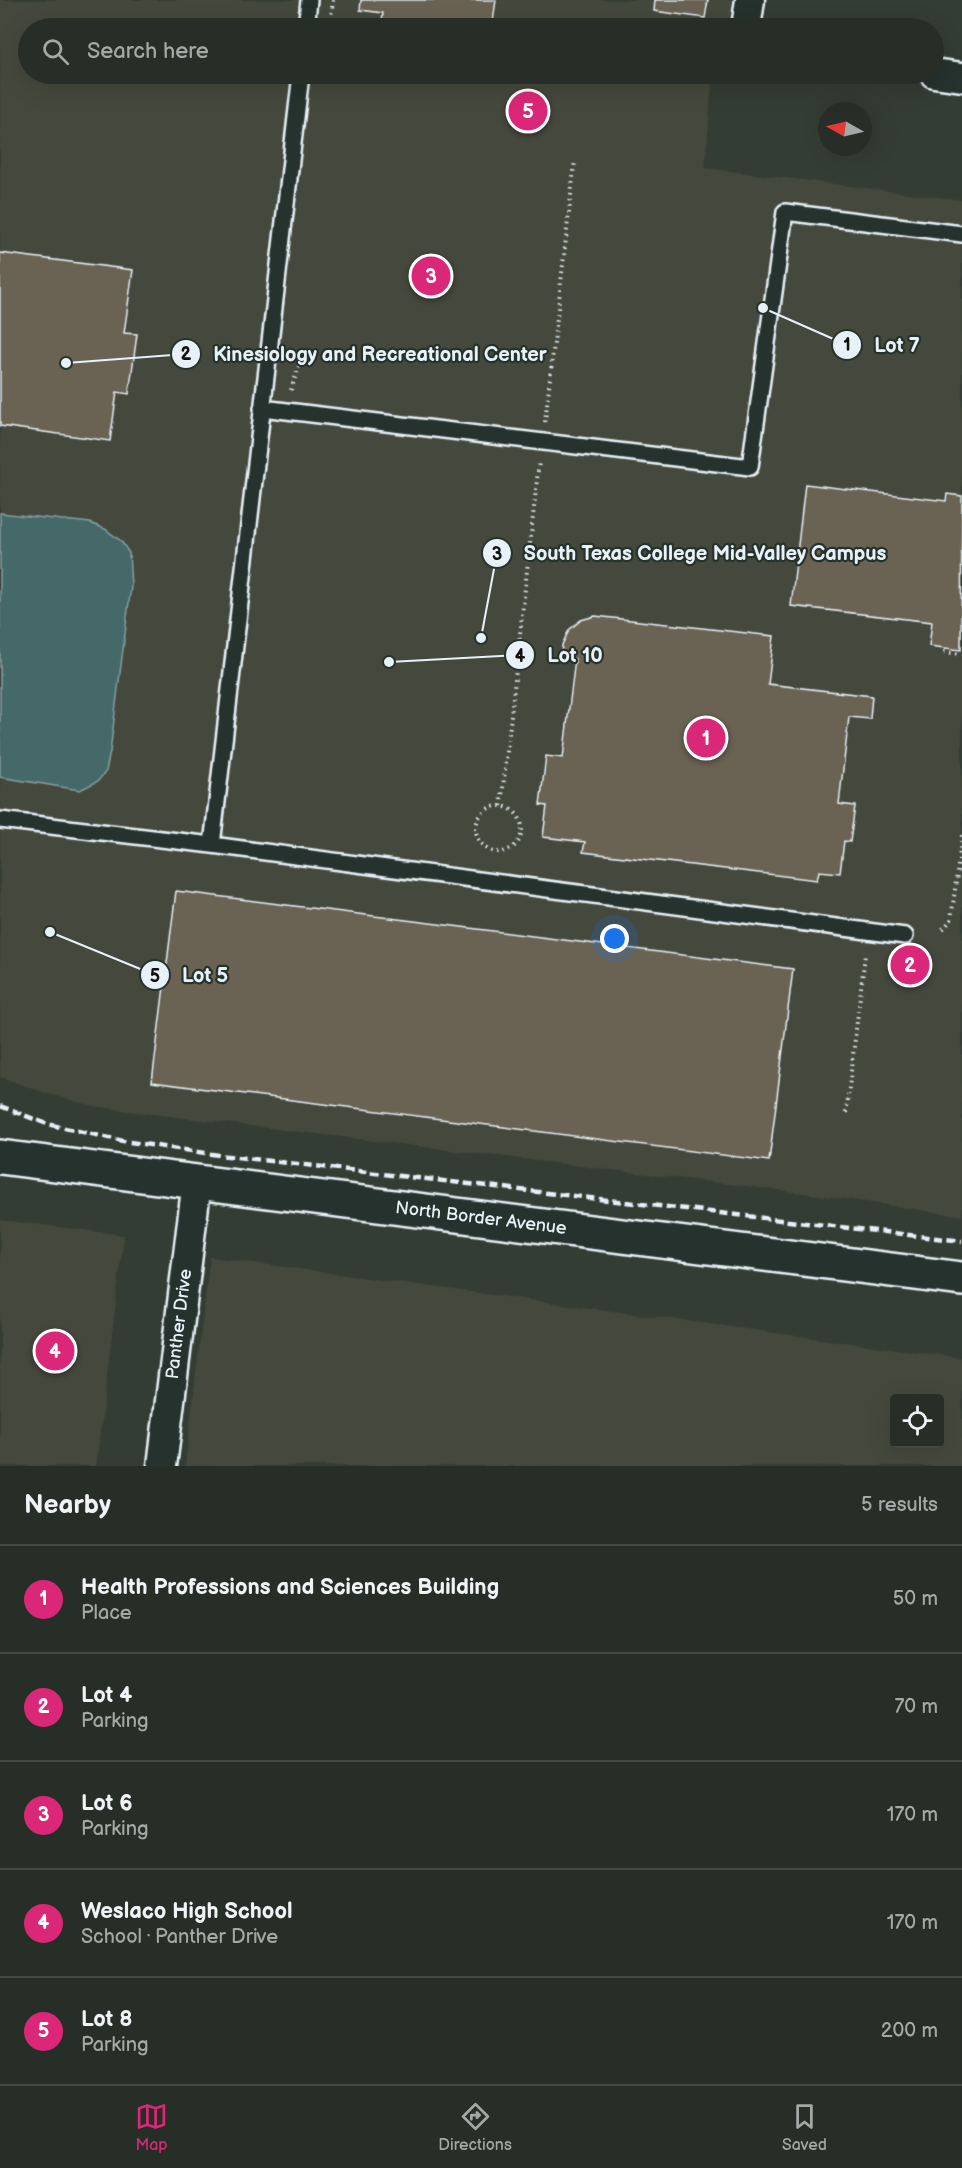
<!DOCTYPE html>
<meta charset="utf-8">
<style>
body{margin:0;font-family:"Balsamiq Sans",sans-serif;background:#2f362f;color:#f1f3f6}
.controls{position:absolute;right:18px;bottom:18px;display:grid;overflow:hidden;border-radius:6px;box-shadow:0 6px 24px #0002}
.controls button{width:54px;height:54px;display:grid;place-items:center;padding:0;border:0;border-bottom:2px solid #434a44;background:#272e27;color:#f1f3f6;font:30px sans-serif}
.compass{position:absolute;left:818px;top:102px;width:54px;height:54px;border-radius:50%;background:#272e27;box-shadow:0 6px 24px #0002;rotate:278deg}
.you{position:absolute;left:615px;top:939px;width:21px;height:21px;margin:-15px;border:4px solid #fff;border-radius:50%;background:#1a73e8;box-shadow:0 0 0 9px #1a73e833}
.badge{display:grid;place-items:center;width:39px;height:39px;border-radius:50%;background:#db2777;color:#fff;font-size:20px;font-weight:700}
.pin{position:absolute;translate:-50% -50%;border:3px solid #fff;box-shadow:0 2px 6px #0006}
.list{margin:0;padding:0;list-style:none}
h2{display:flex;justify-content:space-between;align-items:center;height:78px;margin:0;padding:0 24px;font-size:26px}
h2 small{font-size:20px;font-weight:400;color:#a4a8a7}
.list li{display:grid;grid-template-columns:39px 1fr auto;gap:18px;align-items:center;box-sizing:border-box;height:108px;padding:0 24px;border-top:2px solid #434a44}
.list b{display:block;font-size:22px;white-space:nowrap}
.list p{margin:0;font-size:20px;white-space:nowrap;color:#a4a8a7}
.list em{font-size:20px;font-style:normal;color:#a4a8a7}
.icon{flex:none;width:33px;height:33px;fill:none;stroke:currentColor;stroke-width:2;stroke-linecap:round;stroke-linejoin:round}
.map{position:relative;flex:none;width:962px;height:1466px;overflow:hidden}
.search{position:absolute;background:#272e27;box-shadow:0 6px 24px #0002;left:18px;right:18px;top:18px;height:66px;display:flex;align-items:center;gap:15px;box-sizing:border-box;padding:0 21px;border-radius:33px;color:#a4a8a7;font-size:22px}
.sheet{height:618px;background:#272e27}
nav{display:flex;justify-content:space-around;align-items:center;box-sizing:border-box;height:84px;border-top:2px solid #434a44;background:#272e27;font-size:16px;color:#a4a8a7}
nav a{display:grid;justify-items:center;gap:3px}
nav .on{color:#db2777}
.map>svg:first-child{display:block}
</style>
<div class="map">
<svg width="962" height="1466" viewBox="0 0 962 1466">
<rect width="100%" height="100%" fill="#343d34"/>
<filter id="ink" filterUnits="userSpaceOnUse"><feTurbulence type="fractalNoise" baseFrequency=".0167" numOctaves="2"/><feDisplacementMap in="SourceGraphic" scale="12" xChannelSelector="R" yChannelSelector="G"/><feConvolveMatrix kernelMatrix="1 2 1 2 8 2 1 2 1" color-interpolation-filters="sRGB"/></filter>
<g filter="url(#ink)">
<!-- built -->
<path fill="#44483d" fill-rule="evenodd" d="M0,0H733L731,20L718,23L717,28H28V74H713L705,168L962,200V1216L818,1195L136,1112L93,1106L52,1095L0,1077Z
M0,1220L124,1235L96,1466H0Z
M210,1257L962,1358V1466H185ZM940,1398V1444H894V1398Z"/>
<!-- water -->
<path fill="#446869" stroke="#869fa2" stroke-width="1.5" d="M0,513L90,523L105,529L121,541L129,553L131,586L110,752L106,771L98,781L80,790L0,777Z"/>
<!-- building -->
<path fill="#6a6352" stroke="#e8f1f8" stroke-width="1.5" d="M361,0H496L493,22L508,24L507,28H441V27L415,24L414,28H381L383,13L360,10Z
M655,0H708L705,18L654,11Z
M0,253L133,270L124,333L137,334L129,394L117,392L110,441L0,426Z
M805,484L946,501L947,494L962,496L961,650L929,646L932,622L791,606Z
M595,616L774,636L768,684L872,696L870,719L849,717L839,804L855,806L850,842L844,841L840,873L819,871L817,880L583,852L585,842L543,837L547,806L540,805L546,756L563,758L575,659L561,658L562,645L569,630L581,620Z
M176,891L793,969L769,1161L152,1082Z"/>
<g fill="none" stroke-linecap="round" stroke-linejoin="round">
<defs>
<path id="lane" d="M306,28L309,0
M262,408L750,467L785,212L962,234
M0,820L212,845L905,936
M212,845L301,74"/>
<path id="street" d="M746,28L750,0
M934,73L962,77
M162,1466L197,1181"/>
<path id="secondary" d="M0,1157L962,1279"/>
</defs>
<!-- lane casing -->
<use href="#lane" stroke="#e8f1f8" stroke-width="20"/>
<!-- street casing -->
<use href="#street" stroke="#e8f1f8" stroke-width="33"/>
<!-- secondary casing -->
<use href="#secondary" stroke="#e8f1f8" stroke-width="38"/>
<!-- path -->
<path stroke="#e8f1f8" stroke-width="4" stroke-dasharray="1.5 4.5" stroke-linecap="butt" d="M333,0L330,26L338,28
M582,74L585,78
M291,390L300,363
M545,422L575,160
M944,652L962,654
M476 829a23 23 0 1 1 46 0a23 23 0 1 1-46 0Z
M501,806L539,462
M943,929L951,920L962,835
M846,1113L865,955"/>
<!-- lane -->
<use href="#lane" stroke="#26332d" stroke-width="15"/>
<!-- street -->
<use href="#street" stroke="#26332d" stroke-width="28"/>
<!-- secondary -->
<use href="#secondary" stroke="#26332d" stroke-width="33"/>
<!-- rail -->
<path stroke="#e8f1f8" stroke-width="4.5" stroke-dasharray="9 4.5" stroke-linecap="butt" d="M0,1106L47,1124L123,1141L219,1155L962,1241"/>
</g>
</g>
<g text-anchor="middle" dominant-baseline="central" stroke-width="4.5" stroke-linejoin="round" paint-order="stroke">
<!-- street labels -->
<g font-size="18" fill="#e8f1f8" stroke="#26332d">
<text transform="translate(481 1218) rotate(7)">North Border Avenue</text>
<text transform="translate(179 1324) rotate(-83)">Panther Drive</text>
</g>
</g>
<!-- callouts -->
<path fill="none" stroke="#e8f1f8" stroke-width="2" d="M763 308L847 345M66 363L186 354M481 638L497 553M389 662L520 655M50 932L155 975"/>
<g fill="#e8f1f8" stroke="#26332d" stroke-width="2">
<circle cx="763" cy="308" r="6"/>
<circle cx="66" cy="363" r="6"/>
<circle cx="481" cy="638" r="6"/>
<circle cx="389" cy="662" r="6"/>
<circle cx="50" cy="932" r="6"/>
<circle cx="847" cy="345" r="15"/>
<circle cx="186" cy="354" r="15"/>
<circle cx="497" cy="553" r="15"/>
<circle cx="520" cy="655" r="15"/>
<circle cx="155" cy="975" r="15"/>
</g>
<g font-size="18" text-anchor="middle" font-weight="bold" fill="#111">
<text x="847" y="351">1</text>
<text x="186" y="360">2</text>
<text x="497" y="560">3</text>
<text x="520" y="662">4</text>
<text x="155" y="982">5</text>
</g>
<g font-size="20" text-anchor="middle" font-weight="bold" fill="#e8f1f8" stroke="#26332d" stroke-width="4.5" stroke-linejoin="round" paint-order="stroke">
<text x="897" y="352">Lot 7</text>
<text x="380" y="361">Kinesiology and Recreational Center</text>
<text x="705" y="560">South Texas College Mid-Valley Campus</text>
<text x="575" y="662">Lot 10</text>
<text x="205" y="982">Lot 5</text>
</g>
</svg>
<div class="controls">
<button><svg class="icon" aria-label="locate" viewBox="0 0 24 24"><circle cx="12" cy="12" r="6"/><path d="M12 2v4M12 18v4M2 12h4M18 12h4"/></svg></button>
</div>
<svg class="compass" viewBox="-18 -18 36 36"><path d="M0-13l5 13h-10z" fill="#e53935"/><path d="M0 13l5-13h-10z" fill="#a4a8a7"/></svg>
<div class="you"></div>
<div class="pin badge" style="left:706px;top:738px">1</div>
<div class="pin badge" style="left:910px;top:965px">2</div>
<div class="pin badge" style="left:431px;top:276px">3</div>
<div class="pin badge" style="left:55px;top:1351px">4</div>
<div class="pin badge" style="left:528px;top:111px">5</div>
<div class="search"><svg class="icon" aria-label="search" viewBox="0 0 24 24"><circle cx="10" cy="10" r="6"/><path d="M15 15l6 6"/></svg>Search here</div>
</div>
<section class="sheet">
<h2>Nearby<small>5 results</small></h2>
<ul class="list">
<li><span class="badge">1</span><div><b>Health Professions and Sciences Building</b><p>Place</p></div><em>50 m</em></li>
<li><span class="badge">2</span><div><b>Lot 4</b><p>Parking</p></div><em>70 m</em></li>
<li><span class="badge">3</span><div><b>Lot 6</b><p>Parking</p></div><em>170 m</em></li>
<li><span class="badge">4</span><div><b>Weslaco High School</b><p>School · Panther Drive</p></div><em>170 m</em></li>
<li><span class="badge">5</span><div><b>Lot 8</b><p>Parking</p></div><em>200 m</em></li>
</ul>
</section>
<nav>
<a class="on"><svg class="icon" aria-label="map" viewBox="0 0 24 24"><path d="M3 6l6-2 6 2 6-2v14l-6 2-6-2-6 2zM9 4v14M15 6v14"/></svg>Map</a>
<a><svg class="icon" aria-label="directions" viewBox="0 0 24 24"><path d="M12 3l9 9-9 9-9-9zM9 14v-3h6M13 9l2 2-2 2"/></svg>Directions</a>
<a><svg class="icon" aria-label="saved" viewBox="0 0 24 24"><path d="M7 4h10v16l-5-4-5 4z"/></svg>Saved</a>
</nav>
